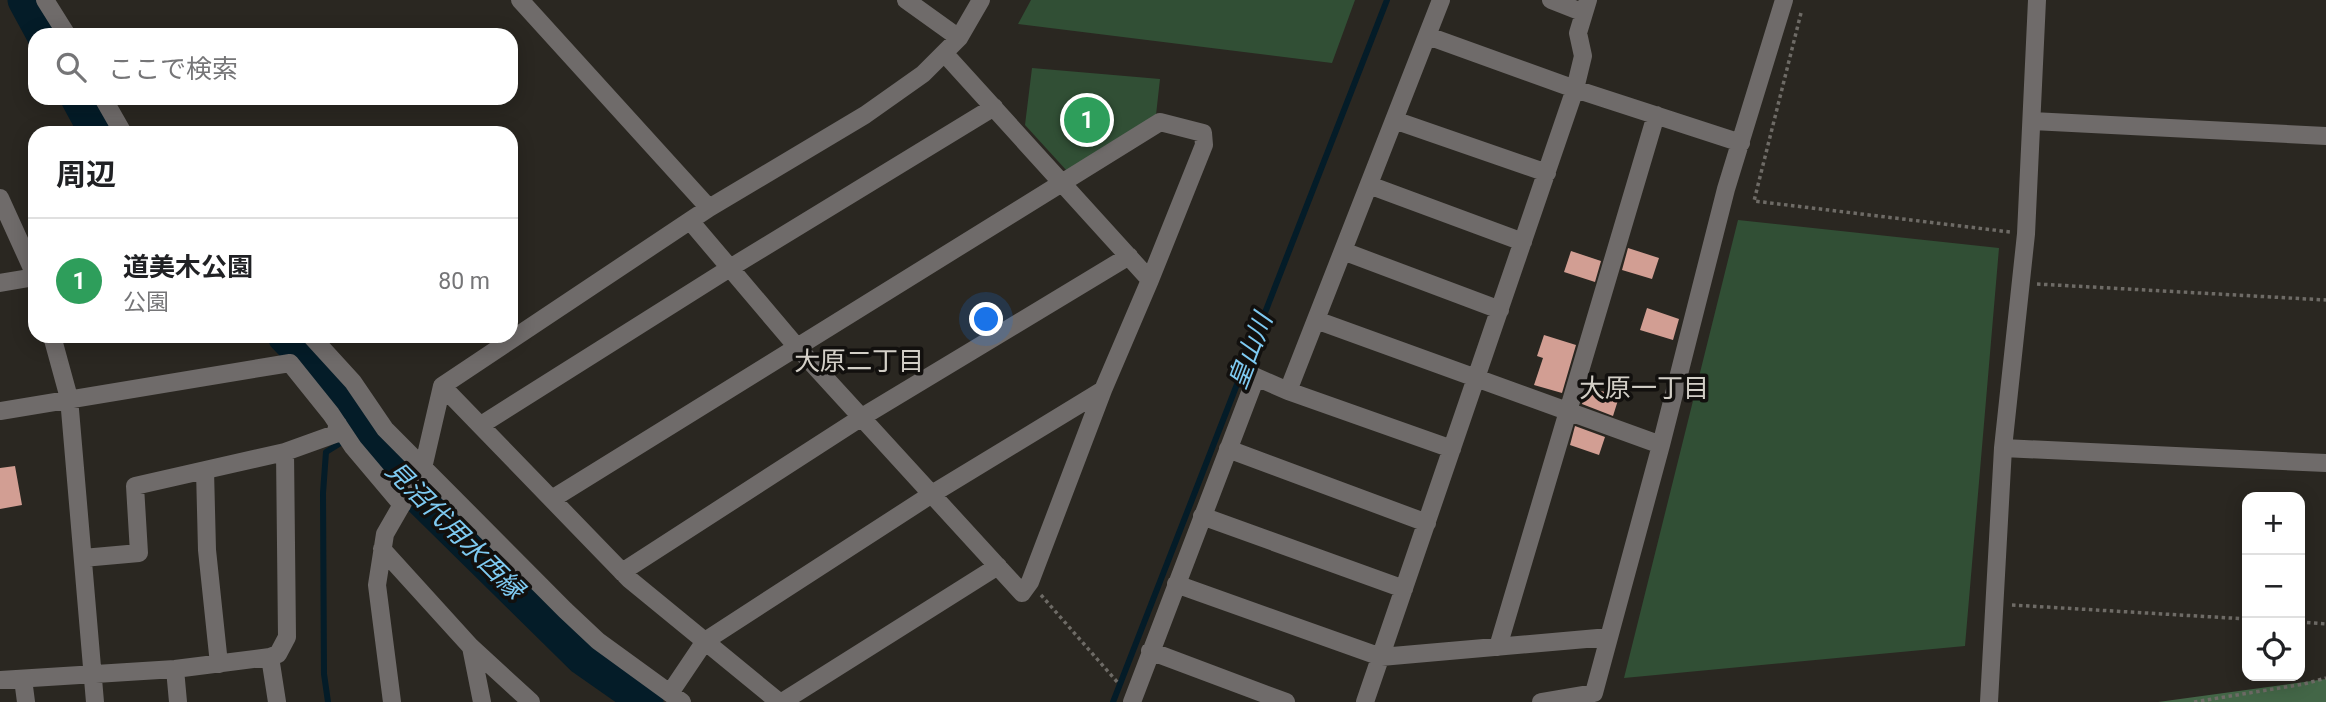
<!DOCTYPE html>
<html lang="ja">
<meta charset="utf-8">
<style>
body{margin:0;font-family:Roboto,"Noto Sans JP",sans-serif;background:#f2f2f2;color:#202124}
.controls{position:absolute;right:21px;bottom:21px;display:grid;overflow:hidden;border-radius:14px;box-shadow:0 4px 18px #0003}
.controls button{width:63px;height:63px;display:grid;place-items:center;padding:0;border:0;border-bottom:2px solid #e0e0e0;background:#fff;color:#202124;font:35px sans-serif}
.you{position:absolute;left:987px;top:320px;width:24px;height:24px;margin:-18px;border:5px solid #fff;border-radius:50%;background:#1a73e8;box-shadow:0 0 0 10px #1a73e833}
.badge{display:grid;place-items:center;width:46px;height:46px;border-radius:50%;background:#111827;color:#fff;font-size:23px;font-weight:700}
.pin{position:absolute;translate:-50% -50%;border:4px solid #fff;box-shadow:0 2px 7px #0006}
.list{margin:0;padding:0;list-style:none}
h2{display:flex;justify-content:space-between;align-items:center;height:91px;margin:0;padding:0 28px;font-size:30px}
h2 small{font-size:23px;font-weight:400;color:#757577}
.list li{display:grid;grid-template-columns:46px 1fr auto;gap:21px;align-items:center;box-sizing:border-box;height:126px;padding:0 28px;border-top:2px solid #e0e0e0}
.list b{display:block;font-size:26px;white-space:nowrap}
.list p{margin:0;font-size:23px;white-space:nowrap;color:#757577}
.list em{font-size:23px;font-style:normal;color:#757577}
.icon{flex:none;width:38px;height:38px;fill:none;stroke:currentColor;stroke-width:2;stroke-linecap:round;stroke-linejoin:round}
.map{position:relative;flex:none;width:2326px;height:702px;overflow:hidden}
.search{position:absolute;background:#fff;box-shadow:0 4px 18px #0003;left:28px;top:28px;width:490px;height:77px;display:flex;align-items:center;gap:18px;box-sizing:border-box;padding:0 24px;border-radius:21px;color:#757577;font-size:26px}
.panel{position:absolute;background:#fff;box-shadow:0 4px 18px #0003;left:28px;top:126px;width:490px;height:217px;border-radius:21px}
.map>svg:first-child{display:block}
</style>
<div class="map">
<svg width="2326" height="702" viewBox="0 0 2326 702">
<rect width="100%" height="100%" fill="#2a2721"/>
<!-- green -->
<path fill="#314f35" d="M1031,0H1355L1332,63L1018,24Z
M1032,68L1160,79L1156,115L1067,171L1025,125Z
M1738,220L1999,248L1965,646L1624,678Z"/>
<!-- forest -->
<path fill="#436647" d="M2326,679V702H2158Z"/>
<g fill="none" stroke-linecap="round" stroke-linejoin="round">
<!-- stream -->
<path stroke="#041c28" stroke-width="6" d="M328,702L324,674L323,493L326,452L360,431
M1113,702L1387,0"/>
<!-- river -->
<path stroke="#041c28" stroke-width="35" d="M25,0L44,35
M78,98L97,133
M285,336L319,371L358,427L392,470L583,658L646,702"/>
</g>
<!-- building -->
<path fill="#d29e93" d="M1628,248L1659,258L1652,279L1622,270Z
M1571,251L1601,261L1595,282L1564,272Z
M1647,308L1679,319L1673,340L1640,330Z
M1544,335L1576,345L1562,393L1534,385L1543,358L1537,356Z
M1587,386L1619,397L1613,416L1582,404Z
M1575,426L1605,437L1599,455L1570,445Z
M15,466L22,505L0,509V468Z"/>
<g fill="none" stroke-linecap="round" stroke-linejoin="round">
<!-- path -->
<path stroke="#6e6b66" stroke-width="3.5" stroke-dasharray="3.5 3.5" stroke-linecap="butt" d="M1801,13L1754,201L2010,232
M2037,284L2326,300
M1041,595L1119,684
M2012,605L2247,619
M2300,622L2326,624
M2194,702L2304,684L2326,678"/>
<!-- minor -->
<path stroke="#6f6b6a" stroke-width="18" d="M45,0L67,35
M520,0L709,208
M906,0L959,38
M1551,0L1584,13
M1428,36L1575,89L1741,143
M103,98L123,133
M1394,120L1547,173
M2032,121L2326,136
M1369,185L1523,242
M0,198L35,275
M691,222L797,347L1022,593L1030,582L1103,390L1150,280L945,54
M1343,251L1500,310
M0,283L35,277
M1316,320L1661,445
M52,336L69,398L95,702
M311,336L353,382L385,429L565,610L598,641L682,702
M442,386L629,579L779,702
M1288,391L1452,449
M0,411L290,363L331,414L353,447L402,505
M481,425L730,268L994,107
M2003,448L2326,463
M1228,449L1427,523
M205,470L207,550L219,664
M552,499L1160,122L1203,133L1204,145L1150,280
M1202,516L1404,589
M382,549L471,647L531,702
M83,558L139,553L135,486L285,452L335,434L338,424
M622,572L862,417L1129,256
M1176,584L1381,657L1609,637
M471,647L482,702
M1498,647L1656,115
M1150,651L1286,702
M270,657L277,702
M175,669L178,702
M23,679L26,702
M0,680L175,669L270,657L278,654L287,637L285,452
M670,693L705,641L932,494L1103,390
M392,702L377,585L385,534L423,468L442,386L709,208L865,115L923,74L959,38L981,0
M782,702L998,566
M1132,702L1256,377L1288,391L1441,0
M1365,702L1575,89L1583,56L1578,33L1588,0
M1541,702L1594,693L1661,445L1726,189L1784,0
M1989,702L2003,448L2026,234L2037,0"/>
</g>
<g text-anchor="middle" dominant-baseline="central" stroke-width="7" stroke-linejoin="round" paint-order="stroke">
<!-- water labels -->
<g font-size="26" font-style="italic" fill="#7ecaf2" stroke="#12100e">
<text transform="translate(1250 351) rotate(-69)">皇山川</text>
<text transform="translate(455 530) rotate(45)">見沼代用水西縁</text>
</g>
<!-- neighbourhood labels -->
<g font-size="26" fill="#d3cfc7" stroke="#12100e">
<text x="859" y="361">大原二丁目</text>
<text x="1644" y="388">大原一丁目</text>
</g>
</g>
</svg>
<div class="controls">
<button>+</button>
<button>−</button>
<button><svg class="icon" aria-label="locate" viewBox="0 0 24 24"><circle cx="12" cy="12" r="6"/><path d="M12 2v4M12 18v4M2 12h4M18 12h4"/></svg></button>
</div>
<div class="you"></div>
<div class="pin badge" style="left:1087px;top:120px;background:#2e9e5b">1</div>
<div class="search"><svg class="icon" aria-label="search" viewBox="0 0 24 24"><circle cx="10" cy="10" r="6"/><path d="M15 15l6 6"/></svg>ここで検索</div>
<section class="panel">
<h2>周辺<small></small></h2>
<ul class="list">
<li><span class="badge" style="background:#2e9e5b">1</span><div><b>道美木公園</b><p>公園</p></div><em>80 m</em></li>
</ul>
</section>
</div>
